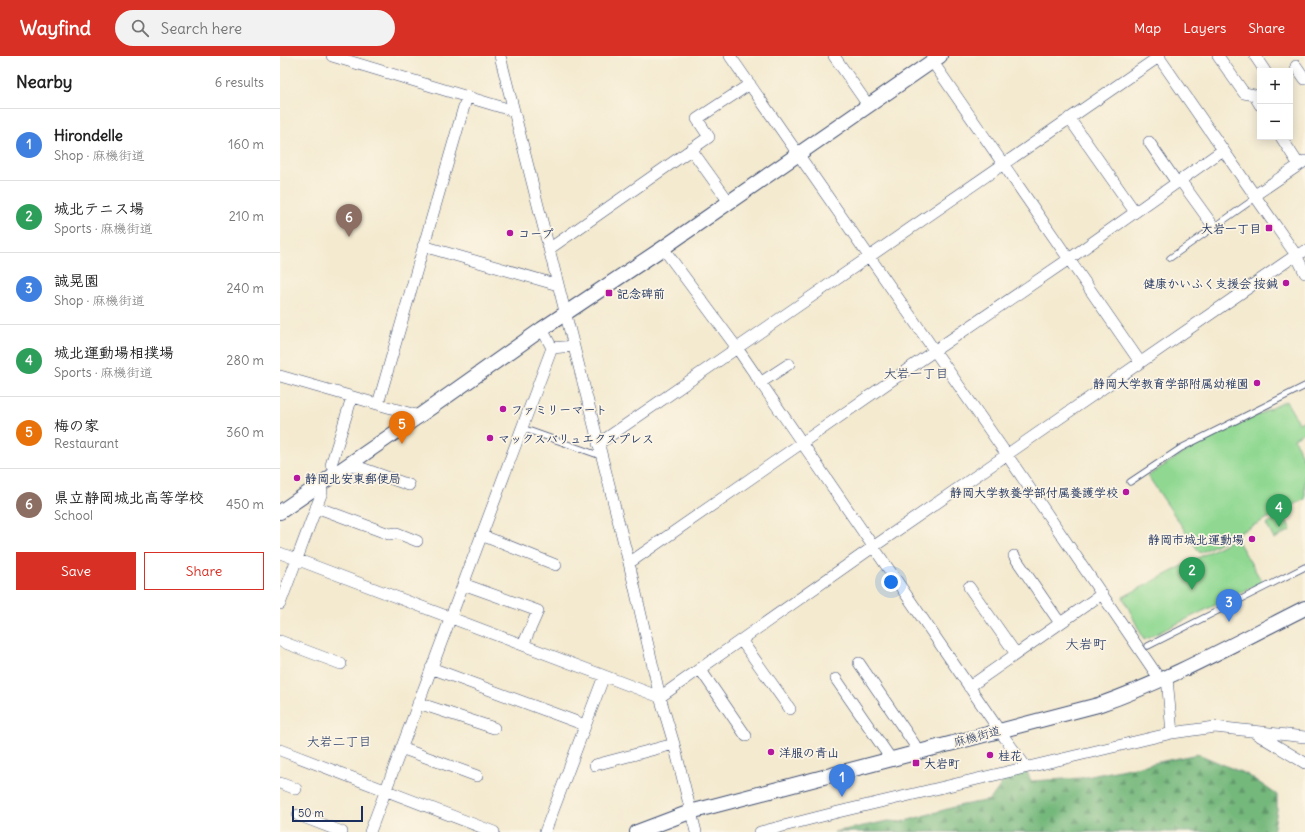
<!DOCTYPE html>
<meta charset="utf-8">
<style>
body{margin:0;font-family:Delius,"Klee One",sans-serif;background:#f2f2f2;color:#222}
.controls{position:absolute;right:12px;top:12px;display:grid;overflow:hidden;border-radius:0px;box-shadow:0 2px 10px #0003}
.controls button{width:36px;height:36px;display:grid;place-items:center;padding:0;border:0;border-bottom:1px solid #e0e0e0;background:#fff;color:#222;font:20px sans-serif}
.scale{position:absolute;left:12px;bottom:10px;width:71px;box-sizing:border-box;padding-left:4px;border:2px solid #1b2f5e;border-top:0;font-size:11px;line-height:14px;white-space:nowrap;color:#1b2f5e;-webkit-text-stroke:3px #fcf5e5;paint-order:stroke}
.you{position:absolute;left:611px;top:526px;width:14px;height:14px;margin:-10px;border:3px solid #fff;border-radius:50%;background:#1a73e8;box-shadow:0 0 0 6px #1a73e833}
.badge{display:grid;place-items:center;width:26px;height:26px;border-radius:50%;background:#d93025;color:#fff;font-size:13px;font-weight:700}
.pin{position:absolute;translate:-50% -33px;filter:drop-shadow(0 1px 2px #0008)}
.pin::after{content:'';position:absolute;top:21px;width:14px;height:12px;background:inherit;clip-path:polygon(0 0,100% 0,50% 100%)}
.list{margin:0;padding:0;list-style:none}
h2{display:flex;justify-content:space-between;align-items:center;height:52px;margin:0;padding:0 16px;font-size:17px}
h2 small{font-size:13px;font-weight:400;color:#767676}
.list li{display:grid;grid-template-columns:26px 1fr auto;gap:12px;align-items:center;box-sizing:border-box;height:72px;padding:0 16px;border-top:1px solid #e0e0e0}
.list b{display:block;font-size:15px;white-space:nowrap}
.list p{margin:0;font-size:13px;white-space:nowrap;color:#767676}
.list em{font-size:13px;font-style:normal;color:#767676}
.actions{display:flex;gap:8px;padding:12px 16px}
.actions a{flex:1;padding:9px 0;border:1px solid #d93025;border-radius:0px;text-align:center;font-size:14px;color:#d93025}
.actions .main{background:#d93025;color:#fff}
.icon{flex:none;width:22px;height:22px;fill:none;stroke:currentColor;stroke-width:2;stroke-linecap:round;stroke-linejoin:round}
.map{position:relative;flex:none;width:1025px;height:776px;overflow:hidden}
header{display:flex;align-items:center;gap:24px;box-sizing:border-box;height:56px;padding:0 20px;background:#d93025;color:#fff}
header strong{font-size:19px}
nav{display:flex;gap:22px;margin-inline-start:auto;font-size:14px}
.search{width:280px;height:36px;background:#f2f2f2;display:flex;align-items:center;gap:10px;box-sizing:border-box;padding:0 14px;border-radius:22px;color:#767676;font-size:15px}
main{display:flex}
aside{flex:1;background:#fff}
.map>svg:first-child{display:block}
</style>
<header>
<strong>Wayfind</strong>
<div class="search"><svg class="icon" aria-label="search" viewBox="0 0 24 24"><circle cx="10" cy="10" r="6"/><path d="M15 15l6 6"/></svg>Search here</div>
<nav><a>Map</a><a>Layers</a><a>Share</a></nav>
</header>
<main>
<aside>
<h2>Nearby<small>6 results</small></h2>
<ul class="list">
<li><span class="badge" style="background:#3f7fe0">1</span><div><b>Hirondelle</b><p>Shop · 麻機街道</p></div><em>160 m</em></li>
<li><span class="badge" style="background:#2e9e5b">2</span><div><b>城北テニス場</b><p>Sports · 麻機街道</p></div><em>210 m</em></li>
<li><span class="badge" style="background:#3f7fe0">3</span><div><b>誠晃園</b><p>Shop · 麻機街道</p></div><em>240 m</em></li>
<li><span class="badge" style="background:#2e9e5b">4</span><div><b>城北運動場相撲場</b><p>Sports · 麻機街道</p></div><em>280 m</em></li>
<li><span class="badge" style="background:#e8710a">5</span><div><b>梅の家</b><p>Restaurant</p></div><em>360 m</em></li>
<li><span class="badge" style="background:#8d6e63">6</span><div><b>県立静岡城北高等学校</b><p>School</p></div><em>450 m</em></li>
</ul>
<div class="actions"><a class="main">Save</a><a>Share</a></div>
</aside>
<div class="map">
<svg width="1025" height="776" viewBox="0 0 1025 776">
<defs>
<pattern id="forest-firs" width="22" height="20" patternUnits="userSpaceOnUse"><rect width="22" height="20" fill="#74b87c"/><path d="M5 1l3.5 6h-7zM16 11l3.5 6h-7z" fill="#5e9669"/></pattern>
</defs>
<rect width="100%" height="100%" fill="#fcf5e5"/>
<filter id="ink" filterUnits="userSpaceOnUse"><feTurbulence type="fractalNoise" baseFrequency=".025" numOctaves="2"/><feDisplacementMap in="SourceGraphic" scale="8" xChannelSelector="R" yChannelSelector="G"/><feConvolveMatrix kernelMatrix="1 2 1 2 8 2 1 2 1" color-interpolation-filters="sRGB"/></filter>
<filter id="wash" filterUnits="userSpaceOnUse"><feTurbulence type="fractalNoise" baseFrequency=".012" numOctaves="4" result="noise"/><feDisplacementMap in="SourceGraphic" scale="16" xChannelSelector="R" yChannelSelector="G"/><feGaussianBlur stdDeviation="0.9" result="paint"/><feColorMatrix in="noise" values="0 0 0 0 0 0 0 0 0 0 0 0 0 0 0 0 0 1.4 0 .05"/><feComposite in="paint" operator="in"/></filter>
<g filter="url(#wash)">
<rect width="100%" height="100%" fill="#f4ead0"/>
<!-- green -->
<path fill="#90d892" stroke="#568478" d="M1006,345L1019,367L1025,364V376L1014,382L1025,407V443L920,497L868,420L903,397Z
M1004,459L1011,474L994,483L986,468Z
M956,482L982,526L864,584L843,541Z"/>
<!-- forest -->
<path fill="url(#forest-firs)" stroke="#48746d" d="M918,698L968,719L997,739V754L993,776H554L608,765L622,766L678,750L710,744L727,720L747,716L751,725L801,722Z"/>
</g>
<g filter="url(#ink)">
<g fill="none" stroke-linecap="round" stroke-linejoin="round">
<defs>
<path id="service" d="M890,202L977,141
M242,372L321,400
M850,426L901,392L1025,330
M868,590L1025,511"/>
<path id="minor" d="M52,0L234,55
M220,0L349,507L380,641L394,688L416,776
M450,0L727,399L881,625
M554,0L588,49
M878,0L1016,199L1025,217
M938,0L964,37L974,39L980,49
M975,0L985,15
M652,5L860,306
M1016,10L1025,23
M789,62L855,156
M1001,81L1019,109
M869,86L897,127
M411,93L449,146
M900,124L934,171
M975,139L1025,105
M143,190L278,229
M383,192L457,292L719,674L746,711
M269,193L429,81L417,63L470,28
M272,292L293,290
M0,320L139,360
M480,327L509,308
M98,348L187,40
M318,388L880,0
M70,408L129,429
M57,417L51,409L72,341
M36,451L109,478L117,477L137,485
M201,479L276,509
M0,497L380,641L593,491L1016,199L1025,195
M734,500L780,567
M349,507L654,295L789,203L943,94
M183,528L258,555L243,589
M689,531L736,598
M0,548L42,436L41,428
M461,584L510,653
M0,585L61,608
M579,607L639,695
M151,612L305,669
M420,613L466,680
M887,622L892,677
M556,623L611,703
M689,631L822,538
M138,647L214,672
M975,677L1025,707
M121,692L197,720
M0,694L214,776
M315,709L394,688
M0,727L16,733
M18,759L62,776
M90,776L272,292L262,273
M265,776L324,620
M480,776L558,756L892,677L935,671L1025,681"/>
<path id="tertiary" d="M0,456L139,360L262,273L383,192L660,0
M357,776L410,756L818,649C890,624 957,586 1025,552"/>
</defs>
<!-- service casing -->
<use href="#service" stroke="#3c4b6f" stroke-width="7"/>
<!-- minor casing -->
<use href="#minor" stroke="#3c4b6f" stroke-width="12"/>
<!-- tertiary casing -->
<use href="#tertiary" stroke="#3c4b6f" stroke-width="16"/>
<!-- service -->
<use href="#service" stroke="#fff" stroke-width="5.5"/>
<!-- minor -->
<use href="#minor" stroke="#fff" stroke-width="11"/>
<!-- tertiary -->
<use href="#tertiary" stroke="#fff" stroke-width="14"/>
</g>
</g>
<!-- markers -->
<g fill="#b5179e" stroke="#fcf5e5" stroke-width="1.5">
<rect x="985" y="168" width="8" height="8" rx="2"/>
<circle cx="230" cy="177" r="4"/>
<circle cx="1006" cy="227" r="4"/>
<rect x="325" y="233" width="8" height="8" rx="2"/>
<circle cx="977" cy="327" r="4"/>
<circle cx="223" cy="353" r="4"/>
<circle cx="210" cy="382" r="4"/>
<circle cx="17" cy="422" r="4"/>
<circle cx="846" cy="436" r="4"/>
<circle cx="972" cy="483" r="4"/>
<circle cx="491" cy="696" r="4"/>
<circle cx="710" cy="699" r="4"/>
<rect x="632" y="703" width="8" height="8" rx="2"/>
</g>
<g text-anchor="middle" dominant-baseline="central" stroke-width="3.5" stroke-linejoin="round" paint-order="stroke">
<!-- poi labels -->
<g font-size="12" font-weight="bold" fill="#1b2f5e" stroke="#fcf5e5" text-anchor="start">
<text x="981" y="172" text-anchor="end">大岩一丁目</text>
<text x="238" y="177">コープ</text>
<text x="998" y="227" text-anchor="end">健康かいふく支援会 按鍼</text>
<text x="337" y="237">記念碑前</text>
<text x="969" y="327" text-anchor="end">静岡大学教育学部附属幼稚園</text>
<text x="231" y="353">ファミリーマート</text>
<text x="218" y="382">マックスバリュエクスプレス</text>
<text x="25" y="422">静岡北安東郵便局</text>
<text x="838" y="436" text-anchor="end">静岡大学教養学部付属養護学校</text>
<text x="964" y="483" text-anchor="end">静岡市城北運動場</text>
<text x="499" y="696">洋服の青山</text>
<text x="718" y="699">桂花</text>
<text x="644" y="707">大岩町</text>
</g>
<!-- street labels -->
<g font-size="12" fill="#1b2f5e" stroke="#fcf5e5">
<text transform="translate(697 680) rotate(-15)">麻機街道</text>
</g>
<!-- neighbourhood labels -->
<g font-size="13" fill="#1b2f5e" stroke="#fcf5e5">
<text x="636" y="317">大岩一丁目</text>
<text x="59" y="685">大岩二丁目</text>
</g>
<!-- quarter labels -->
<g font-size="14" fill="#1b2f5e" stroke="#fcf5e5">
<text x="806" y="588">大岩町</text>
</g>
</g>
</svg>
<div class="controls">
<button>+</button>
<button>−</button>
</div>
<div class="scale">50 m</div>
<div class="you"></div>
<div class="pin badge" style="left:562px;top:741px;background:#3f7fe0">1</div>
<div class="pin badge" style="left:912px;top:534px;background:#2e9e5b">2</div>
<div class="pin badge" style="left:949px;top:566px;background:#3f7fe0">3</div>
<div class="pin badge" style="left:999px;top:471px;background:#2e9e5b">4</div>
<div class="pin badge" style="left:122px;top:388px;background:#e8710a">5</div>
<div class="pin badge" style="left:69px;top:181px;background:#8d6e63">6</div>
</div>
</main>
